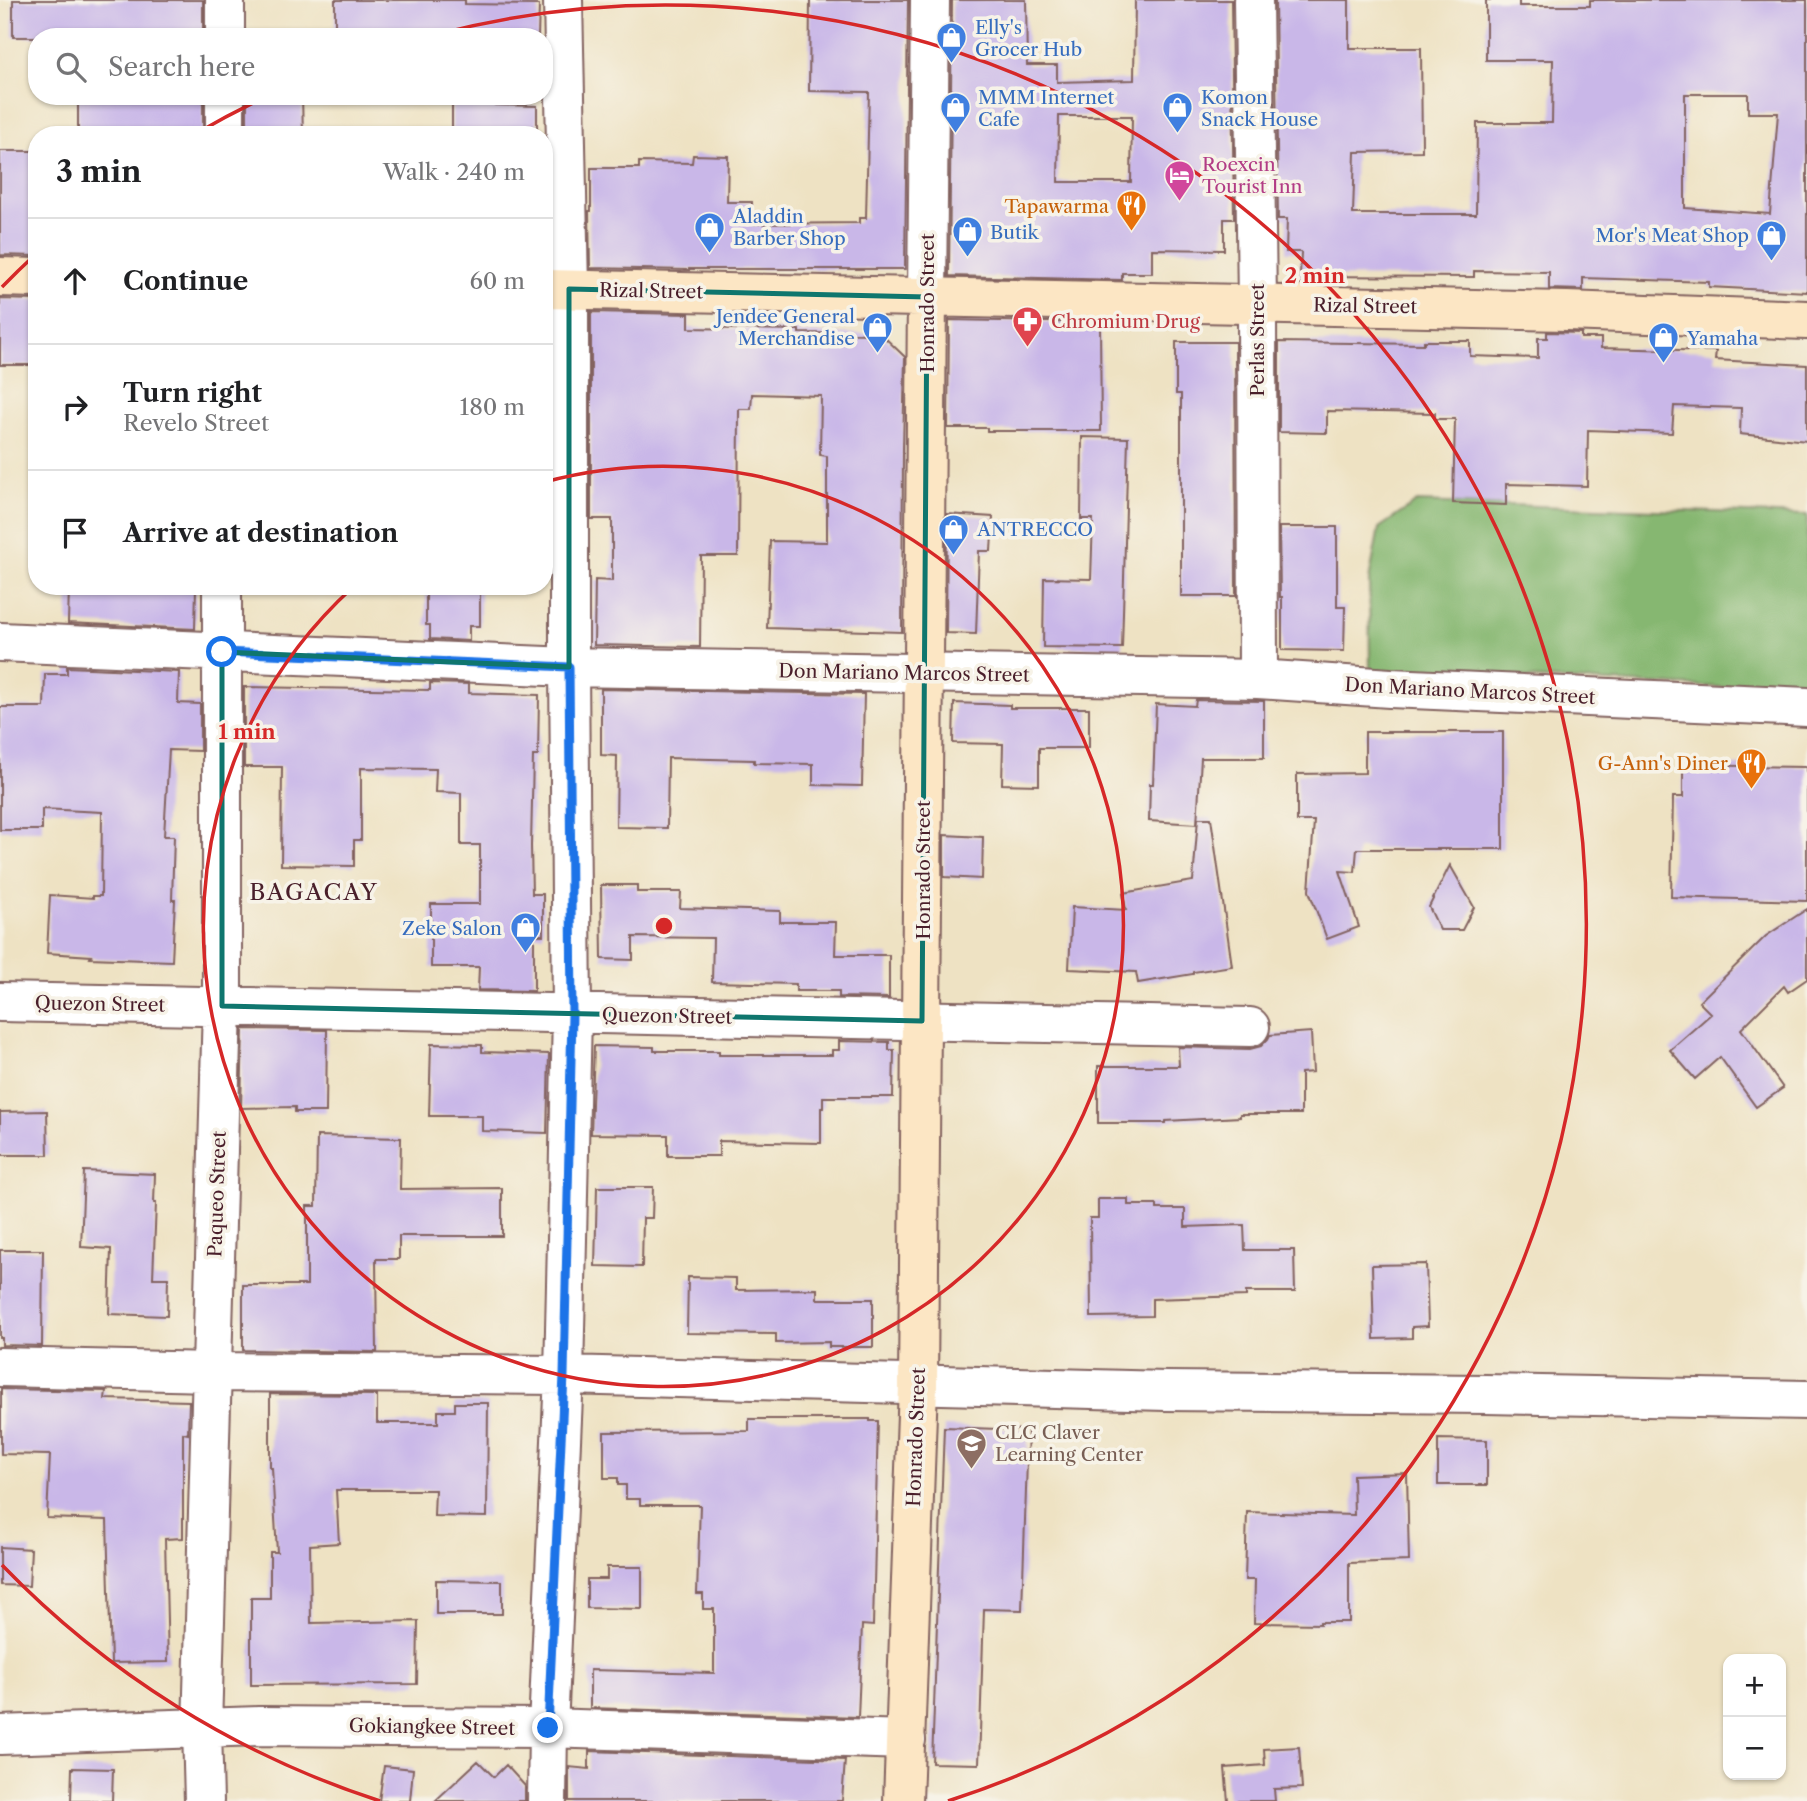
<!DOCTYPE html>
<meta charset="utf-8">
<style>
body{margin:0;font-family:"Libre Caslon Text",serif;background:#f6f6f6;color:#202124}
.controls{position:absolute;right:21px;bottom:21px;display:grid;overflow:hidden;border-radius:14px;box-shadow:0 2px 5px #0004}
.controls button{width:63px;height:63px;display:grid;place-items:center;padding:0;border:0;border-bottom:2px solid #e0e0e0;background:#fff;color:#202124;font:35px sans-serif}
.stop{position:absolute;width:21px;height:21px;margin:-16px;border:5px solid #1a73e8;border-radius:50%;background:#fff}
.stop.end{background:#1a73e8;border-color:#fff;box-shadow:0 2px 7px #0008}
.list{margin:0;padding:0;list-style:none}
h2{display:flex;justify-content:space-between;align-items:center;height:91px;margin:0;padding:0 28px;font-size:30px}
h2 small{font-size:23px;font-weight:400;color:#757577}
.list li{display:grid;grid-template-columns:46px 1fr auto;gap:21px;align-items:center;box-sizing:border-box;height:126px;padding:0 28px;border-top:2px solid #e0e0e0}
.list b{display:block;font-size:26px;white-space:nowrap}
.list p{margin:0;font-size:23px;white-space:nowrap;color:#757577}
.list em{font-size:23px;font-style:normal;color:#757577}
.icon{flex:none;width:38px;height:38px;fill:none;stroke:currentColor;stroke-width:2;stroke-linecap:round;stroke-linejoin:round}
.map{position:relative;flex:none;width:1807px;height:1801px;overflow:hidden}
.search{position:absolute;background:#fff;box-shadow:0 2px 5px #0004;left:28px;top:28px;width:525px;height:77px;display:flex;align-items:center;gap:18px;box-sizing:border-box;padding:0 24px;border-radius:28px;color:#757577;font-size:26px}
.panel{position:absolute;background:#fff;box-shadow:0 2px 5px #0004;left:28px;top:126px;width:525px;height:469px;border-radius:28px}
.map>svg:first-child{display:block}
</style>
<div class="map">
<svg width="1807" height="1801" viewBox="0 0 1807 1801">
<rect width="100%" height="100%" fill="#f7f3e8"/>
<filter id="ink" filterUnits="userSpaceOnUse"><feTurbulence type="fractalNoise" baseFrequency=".0143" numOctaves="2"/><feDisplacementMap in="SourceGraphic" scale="14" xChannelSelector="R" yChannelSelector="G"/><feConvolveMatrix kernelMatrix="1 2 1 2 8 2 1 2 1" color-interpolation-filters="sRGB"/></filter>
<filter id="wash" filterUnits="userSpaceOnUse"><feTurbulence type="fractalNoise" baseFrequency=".00686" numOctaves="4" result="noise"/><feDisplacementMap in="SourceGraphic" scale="28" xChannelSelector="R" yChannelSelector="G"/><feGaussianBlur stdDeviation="1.57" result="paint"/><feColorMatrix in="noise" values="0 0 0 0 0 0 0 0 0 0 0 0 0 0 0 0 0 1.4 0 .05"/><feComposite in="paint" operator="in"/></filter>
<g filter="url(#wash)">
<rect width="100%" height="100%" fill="#eee2c3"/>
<!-- forest -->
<path fill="#86b771" stroke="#686b4e" stroke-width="2" d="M1417,502L1807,515V691L1370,671L1369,580L1379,528Z"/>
<g id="blocks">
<!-- building -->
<path fill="#c9b7e8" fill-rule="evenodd" d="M13,0H203V31H190V37H13Z
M335,0H465V4L539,5L538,37H335Z
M810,0H908L905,269H689V270L590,268L589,211H591V168H639V162L692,163L693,155L728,156L727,202H752V224L859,223V218H866L869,92L809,91Z
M952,0H1026L1027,65H1057V82L1134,80L1135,0H1231L1234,219H1224V250L1152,249V273H1122V280L949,276ZM1059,116H1132L1131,182H1058Z
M1275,0H1349V48H1421L1422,151L1355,152L1353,214H1476L1477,123H1552L1553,60H1486V0H1519V6H1590V0H1807V292L1709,287V282L1583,278V290L1549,289V272L1474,271V277L1300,276L1301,252H1286L1287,219H1278ZM1685,94H1748V113H1778L1770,214L1685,208Z
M78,96H203V135H78Z
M247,96H302L303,135H247Z
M452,96H495V105L537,106V135H452Z
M0,151H37V256L0,255Z
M0,299L37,300V365H0Z
M544,311H547V411H544Z
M591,312L689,314V328L799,330V333L881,334L905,357L903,449L902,632L767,628L770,541L827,542V456L820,455L821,396L752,394L751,409H739L738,556H701L700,647L594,645L595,580L612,581V519H591Z
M949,320L1100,323L1101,431H987V428H948Z
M1547,332L1581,333V338H1601V348L1716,351L1715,360L1807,365V441L1740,434L1741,408L1674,406L1672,433L1588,430L1587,486L1506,484V505L1453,503L1455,419H1435V413L1327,411V433L1279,432V342L1424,344V341H1470V356L1538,358V338H1547Z
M1176,342H1235L1236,596H1181V394H1176Z
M1082,437L1128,438L1122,648L1043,647L1044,578L1091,579L1093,519H1081Z
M947,514L993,517L991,551H979L976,634L946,633Z
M1279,527H1337V607H1345L1344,651L1282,650V597H1280Z
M426,586H480V626H469V641L430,639V625H426Z
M69,587H196L195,629L68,623Z
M67,667L179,672L178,703L200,704V751L169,750L164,836H174L172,900H175L172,961L90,958L91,956L47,953L50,895L93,898V896H101L102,812L42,809V830H0V707H44L45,674H67Z
M430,683L469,684V693L539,695L538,756H533L531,846L532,894H543V935H534V991L478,990L479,967H431V904H480V845H461V793L435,792L436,769L361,768V840H354V866L281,865L282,767H244V687L430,690Z
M601,689L864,694L862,786L813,785V764L754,763V760L668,758L667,828L616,827L617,756L601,755Z
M1196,700L1264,701V758H1201L1197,824L1149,821L1150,784H1153L1156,704L1195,706Z
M954,703L1010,705V708H1089V748H1039V785L1002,784L1003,744L953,743Z
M1365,732H1503V849H1357L1355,872L1340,871L1359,927L1327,939L1309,891L1314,821H1297V774L1365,773Z
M1683,765L1807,767V901L1671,897L1673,797H1683Z
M1198,818H1211L1232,966L1193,972V974L1138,983L1136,972L1069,969L1072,907L1126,910L1123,893L1193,881Z
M944,835L983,837L982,879L944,877Z
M1450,865L1474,907L1462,930H1440L1429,907Z
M601,885H637V892H681L680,908L780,911V922H836L835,955H889V998L839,997V991H796V984L712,982L713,938L633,937V960L602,959Z
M1807,909V979L1788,992L1784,986L1741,1029L1783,1088L1756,1107L1720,1057L1695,1079L1670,1050L1711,1014L1699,1002L1766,936Z
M243,1029L327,1030L326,1112H295V1107L241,1108Z
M1311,1032L1313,1072L1301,1073V1114H1240V1117L1166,1121V1123H1098V1066H1179L1178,1047L1250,1049L1261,1046L1268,1039L1270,1035Z
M839,1041L889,1042V1050H894L893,1097H823V1108H821V1143L719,1141V1156H668V1135L591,1134L594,1046L654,1047V1051H719V1055H832V1050H839Z
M431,1044L482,1045V1052L549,1054L547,1133L482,1131V1116H429Z
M47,1111L48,1155H0V1112Z
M317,1136L401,1138L400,1189L502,1188V1236H399V1259H376L377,1352L243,1350V1285H307V1206H316Z
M84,1171L155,1174L154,1203H156L153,1278H168L167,1316L109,1314L111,1249L81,1247Z
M597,1187H653L652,1218H643L642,1267L595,1266Z
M1098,1199H1128V1205H1157V1209H1185V1227L1244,1225L1245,1250H1294L1295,1292H1246V1296L1152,1299V1316L1091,1317L1090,1218H1098Z
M0,1250H43L42,1346L2,1345V1338H0Z
M1426,1264L1428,1326L1412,1327V1338L1374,1339L1372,1265Z
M688,1277L736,1278V1290L817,1289V1299H873V1347H829V1342L776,1343V1334L687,1333Z
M1,1389L106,1391L105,1399L189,1401L188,1434L183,1433V1538L165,1539L168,1662L111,1663L107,1520L47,1518L50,1455L1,1454Z
M270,1394L377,1395V1423H438V1411H455V1403H488L487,1517L434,1516L435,1490H336L339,1543L310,1545L311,1623L418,1621L417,1684L251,1685V1598H270V1552H277L272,1468H270Z
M749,1419H870V1421H878L873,1626L862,1625L858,1717L590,1708V1670L714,1673V1609H703V1594H697L700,1505H640V1499H626V1485H618V1478H604V1432L749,1431Z
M944,1427L1028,1430L1022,1610L984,1609L979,1764L932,1763Z
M1438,1439L1487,1440V1485H1438Z
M1407,1473L1409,1561L1349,1563V1622H1320V1624L1254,1623L1255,1580H1245L1247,1512L1354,1515L1353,1475Z
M0,1547L31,1549L29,1586L0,1585Z
M607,1567H642V1609L587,1608V1579H607Z
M436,1580L502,1581V1614H436Z
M1299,1747L1302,1788L1274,1789L1275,1801H1228L1225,1768L1265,1765L1264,1749Z
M589,1751L845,1760L842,1801H569V1767L589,1769Z
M478,1761L494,1777L506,1765L525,1786V1801H435Z
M384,1766L413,1769L410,1801H379Z
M72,1768L113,1769L112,1801H71Z"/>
</g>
</g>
<g filter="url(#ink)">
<use href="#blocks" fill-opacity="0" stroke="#836360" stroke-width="2"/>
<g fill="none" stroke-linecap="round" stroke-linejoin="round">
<defs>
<path id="street" d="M1253,0L1257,303L1258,679
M225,37V0
M225,135V96
M927,297L930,0
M0,642L569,667L1258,679L1390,688L1807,707
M0,1002L1250,1027
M0,1367L212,1372L564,1375L1166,1391L1486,1394L1807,1400
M0,1735L259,1726L385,1727L548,1728L906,1740
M204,1801L202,1729L222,1006V586
M547,1801L548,1728L564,1375L572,1014L569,667V289L563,0"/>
<path id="secondary" d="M0,277L37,278
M544,289L1567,311L1807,320
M903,1801L918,1386L927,297"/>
</defs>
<!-- street casing -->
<use href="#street" stroke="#836360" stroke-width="42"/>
<!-- secondary casing -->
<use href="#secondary" stroke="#836360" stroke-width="42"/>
<!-- street -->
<use href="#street" stroke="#fff" stroke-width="38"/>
<!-- secondary -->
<use href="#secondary" stroke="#fce6c4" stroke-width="38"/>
</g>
</g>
<g fill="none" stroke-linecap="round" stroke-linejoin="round" filter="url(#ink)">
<!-- route -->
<path stroke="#1a73e8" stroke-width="9" d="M222,652L569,667L572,1014L564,1375L548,1728"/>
</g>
<!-- marked area -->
<path fill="none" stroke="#0f766e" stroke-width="5" stroke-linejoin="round" d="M569,289L927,297L922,1021L222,1006V652L569,667Z"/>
<!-- distance rings -->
<g fill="none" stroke="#d62828" stroke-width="3.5">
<path d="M545 482A460 460 0 1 1 353 587"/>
<path d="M380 1801A920 920 0 0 1 2 1565M2 287A920 920 0 0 1 37 253M197 133A920 920 0 0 1 261 99M434 35A920 920 0 0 1 948 1801"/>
</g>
<!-- icons -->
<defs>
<symbol id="shop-pin" viewBox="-11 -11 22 30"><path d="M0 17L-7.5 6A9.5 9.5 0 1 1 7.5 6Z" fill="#3f7fe0" stroke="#f7f3e8"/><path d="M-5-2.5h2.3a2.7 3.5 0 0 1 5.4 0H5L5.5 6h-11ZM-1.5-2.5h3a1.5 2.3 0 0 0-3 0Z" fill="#fff"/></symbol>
<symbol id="hotel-pin" viewBox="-11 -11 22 30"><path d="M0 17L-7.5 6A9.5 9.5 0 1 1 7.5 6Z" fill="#d1479c" stroke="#f7f3e8"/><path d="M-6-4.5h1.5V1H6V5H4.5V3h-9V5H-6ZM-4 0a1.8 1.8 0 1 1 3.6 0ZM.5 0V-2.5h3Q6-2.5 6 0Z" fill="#fff"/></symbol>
<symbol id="restaurant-pin" viewBox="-11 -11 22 30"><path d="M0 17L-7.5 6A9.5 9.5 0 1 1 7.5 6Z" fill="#e8710a" stroke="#f7f3e8"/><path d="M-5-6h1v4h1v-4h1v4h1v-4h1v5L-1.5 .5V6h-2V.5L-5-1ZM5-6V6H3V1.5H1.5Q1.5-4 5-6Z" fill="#fff"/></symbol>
<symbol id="pharmacy-pin" viewBox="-11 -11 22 30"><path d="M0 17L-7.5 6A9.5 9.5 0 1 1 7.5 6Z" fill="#e0444e" stroke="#f7f3e8"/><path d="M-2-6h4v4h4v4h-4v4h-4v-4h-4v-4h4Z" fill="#fff"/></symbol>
<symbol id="school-pin" viewBox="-11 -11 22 30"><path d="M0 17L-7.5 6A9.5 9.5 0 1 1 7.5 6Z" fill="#8d6e63" stroke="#f7f3e8"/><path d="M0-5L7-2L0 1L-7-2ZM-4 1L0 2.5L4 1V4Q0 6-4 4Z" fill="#fff"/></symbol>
</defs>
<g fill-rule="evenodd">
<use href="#shop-pin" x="934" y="20" width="35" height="47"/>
<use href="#shop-pin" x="938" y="90" width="35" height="47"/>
<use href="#shop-pin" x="1160" y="90" width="35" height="47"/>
<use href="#hotel-pin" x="1162" y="158" width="35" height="47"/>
<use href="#restaurant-pin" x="1114" y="188" width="35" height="47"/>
<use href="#shop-pin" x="692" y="210" width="35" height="47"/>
<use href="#shop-pin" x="950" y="214" width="35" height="47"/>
<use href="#shop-pin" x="1754" y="218" width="35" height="47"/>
<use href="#pharmacy-pin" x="1010" y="304" width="35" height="47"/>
<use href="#shop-pin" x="860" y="310" width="35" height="47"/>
<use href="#shop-pin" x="1646" y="320" width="35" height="47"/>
<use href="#shop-pin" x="936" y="512" width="35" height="47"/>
<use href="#restaurant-pin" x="1734" y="746" width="35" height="47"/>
<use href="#shop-pin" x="508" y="910" width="35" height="47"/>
<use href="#school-pin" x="954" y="1426" width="35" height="47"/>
</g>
<g text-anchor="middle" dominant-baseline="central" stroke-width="7" stroke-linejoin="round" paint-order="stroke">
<!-- shop labels -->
<g font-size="19" fill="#366cbe" stroke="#f7f3e8" text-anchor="start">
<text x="975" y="27">Elly's<tspan x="975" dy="22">Grocer Hub</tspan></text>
<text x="978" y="97">MMM Internet<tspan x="978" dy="22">Cafe</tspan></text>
<text x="1201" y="97">Komon<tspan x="1201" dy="22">Snack House</tspan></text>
<text x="733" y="216">Aladdin<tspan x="733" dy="22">Barber Shop</tspan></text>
<text x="990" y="232">Butik</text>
<text x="1749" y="235" text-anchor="end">Mor's Meat Shop</text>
<text x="855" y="316" text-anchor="end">Jendee General<tspan x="855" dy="22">Merchandise</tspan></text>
<text x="1687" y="338">Yamaha</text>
<text x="977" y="529">ANTRECCO</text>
<text x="502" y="928" text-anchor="end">Zeke Salon</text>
</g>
<!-- hotel labels -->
<g font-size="19" fill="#b23c85" stroke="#f7f3e8" text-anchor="start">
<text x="1202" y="164">Roexcin<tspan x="1202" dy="22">Tourist Inn</tspan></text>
</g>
<!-- food labels -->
<g font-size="19" fill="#c56008" stroke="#f7f3e8" text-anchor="end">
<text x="1109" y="206">Tapawarma</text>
<text x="1728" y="763">G-Ann's Diner</text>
</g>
<!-- street labels -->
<g font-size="19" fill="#4a1f2b" stroke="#f7f3e8">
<text transform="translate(651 291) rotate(1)">Rizal Street</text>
<text transform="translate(927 303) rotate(-90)">Honrado Street</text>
<text transform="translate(1365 306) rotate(1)">Rizal Street</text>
<text transform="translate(1257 340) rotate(-90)">Perlas Street</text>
<text transform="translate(904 673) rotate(1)">Don Mariano Marcos Street</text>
<text transform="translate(1470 691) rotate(3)">Don Mariano Marcos Street</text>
<text transform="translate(923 870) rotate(-90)">Honrado Street</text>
<text transform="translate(100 1004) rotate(1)">Quezon Street</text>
<text transform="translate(667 1016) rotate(1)">Quezon Street</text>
<text transform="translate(217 1194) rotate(-88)">Paqueo Street</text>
<text transform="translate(916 1437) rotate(-88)">Honrado Street</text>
<text transform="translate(432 1727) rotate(1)">Gokiangkee Street</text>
</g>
<!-- health labels -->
<g font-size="19" fill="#be3a42" stroke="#f7f3e8" text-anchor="start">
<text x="1051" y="321">Chromium Drug</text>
</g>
<!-- education labels -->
<g font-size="19" fill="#785e54" stroke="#f7f3e8" text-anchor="start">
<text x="995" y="1432">CLC Claver<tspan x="995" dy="22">Learning Center</tspan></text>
</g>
<!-- quarter labels -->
<g font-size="23" letter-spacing="2" fill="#4a1f2b" stroke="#f7f3e8">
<text x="314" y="892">BAGACAY</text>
</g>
</g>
<circle cx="664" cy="926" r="10" fill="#d62828" stroke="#f7f3e8" stroke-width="3.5"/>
<g font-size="21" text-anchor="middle" font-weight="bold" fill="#d62828" stroke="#f7f3e8" stroke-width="7" stroke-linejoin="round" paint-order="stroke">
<text x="1315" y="283">2 min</text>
<text x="247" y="739">1 min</text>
</g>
</svg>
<div class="controls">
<button>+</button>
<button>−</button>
</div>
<div class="stop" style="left:222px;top:652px"></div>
<div class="stop end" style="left:548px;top:1728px"></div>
<div class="search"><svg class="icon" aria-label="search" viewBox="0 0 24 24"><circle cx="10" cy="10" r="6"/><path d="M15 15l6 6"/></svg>Search here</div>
<section class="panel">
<h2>3 min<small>Walk · 240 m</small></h2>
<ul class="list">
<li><svg class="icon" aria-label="ahead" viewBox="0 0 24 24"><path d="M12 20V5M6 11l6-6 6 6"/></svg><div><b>Continue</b></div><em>60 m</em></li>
<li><svg class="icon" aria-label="right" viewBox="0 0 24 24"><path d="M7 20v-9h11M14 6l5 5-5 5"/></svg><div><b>Turn right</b><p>Revelo Street</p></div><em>180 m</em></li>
<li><svg class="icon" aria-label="arrive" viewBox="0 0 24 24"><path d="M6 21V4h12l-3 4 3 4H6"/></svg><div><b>Arrive at destination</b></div></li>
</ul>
</section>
</div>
